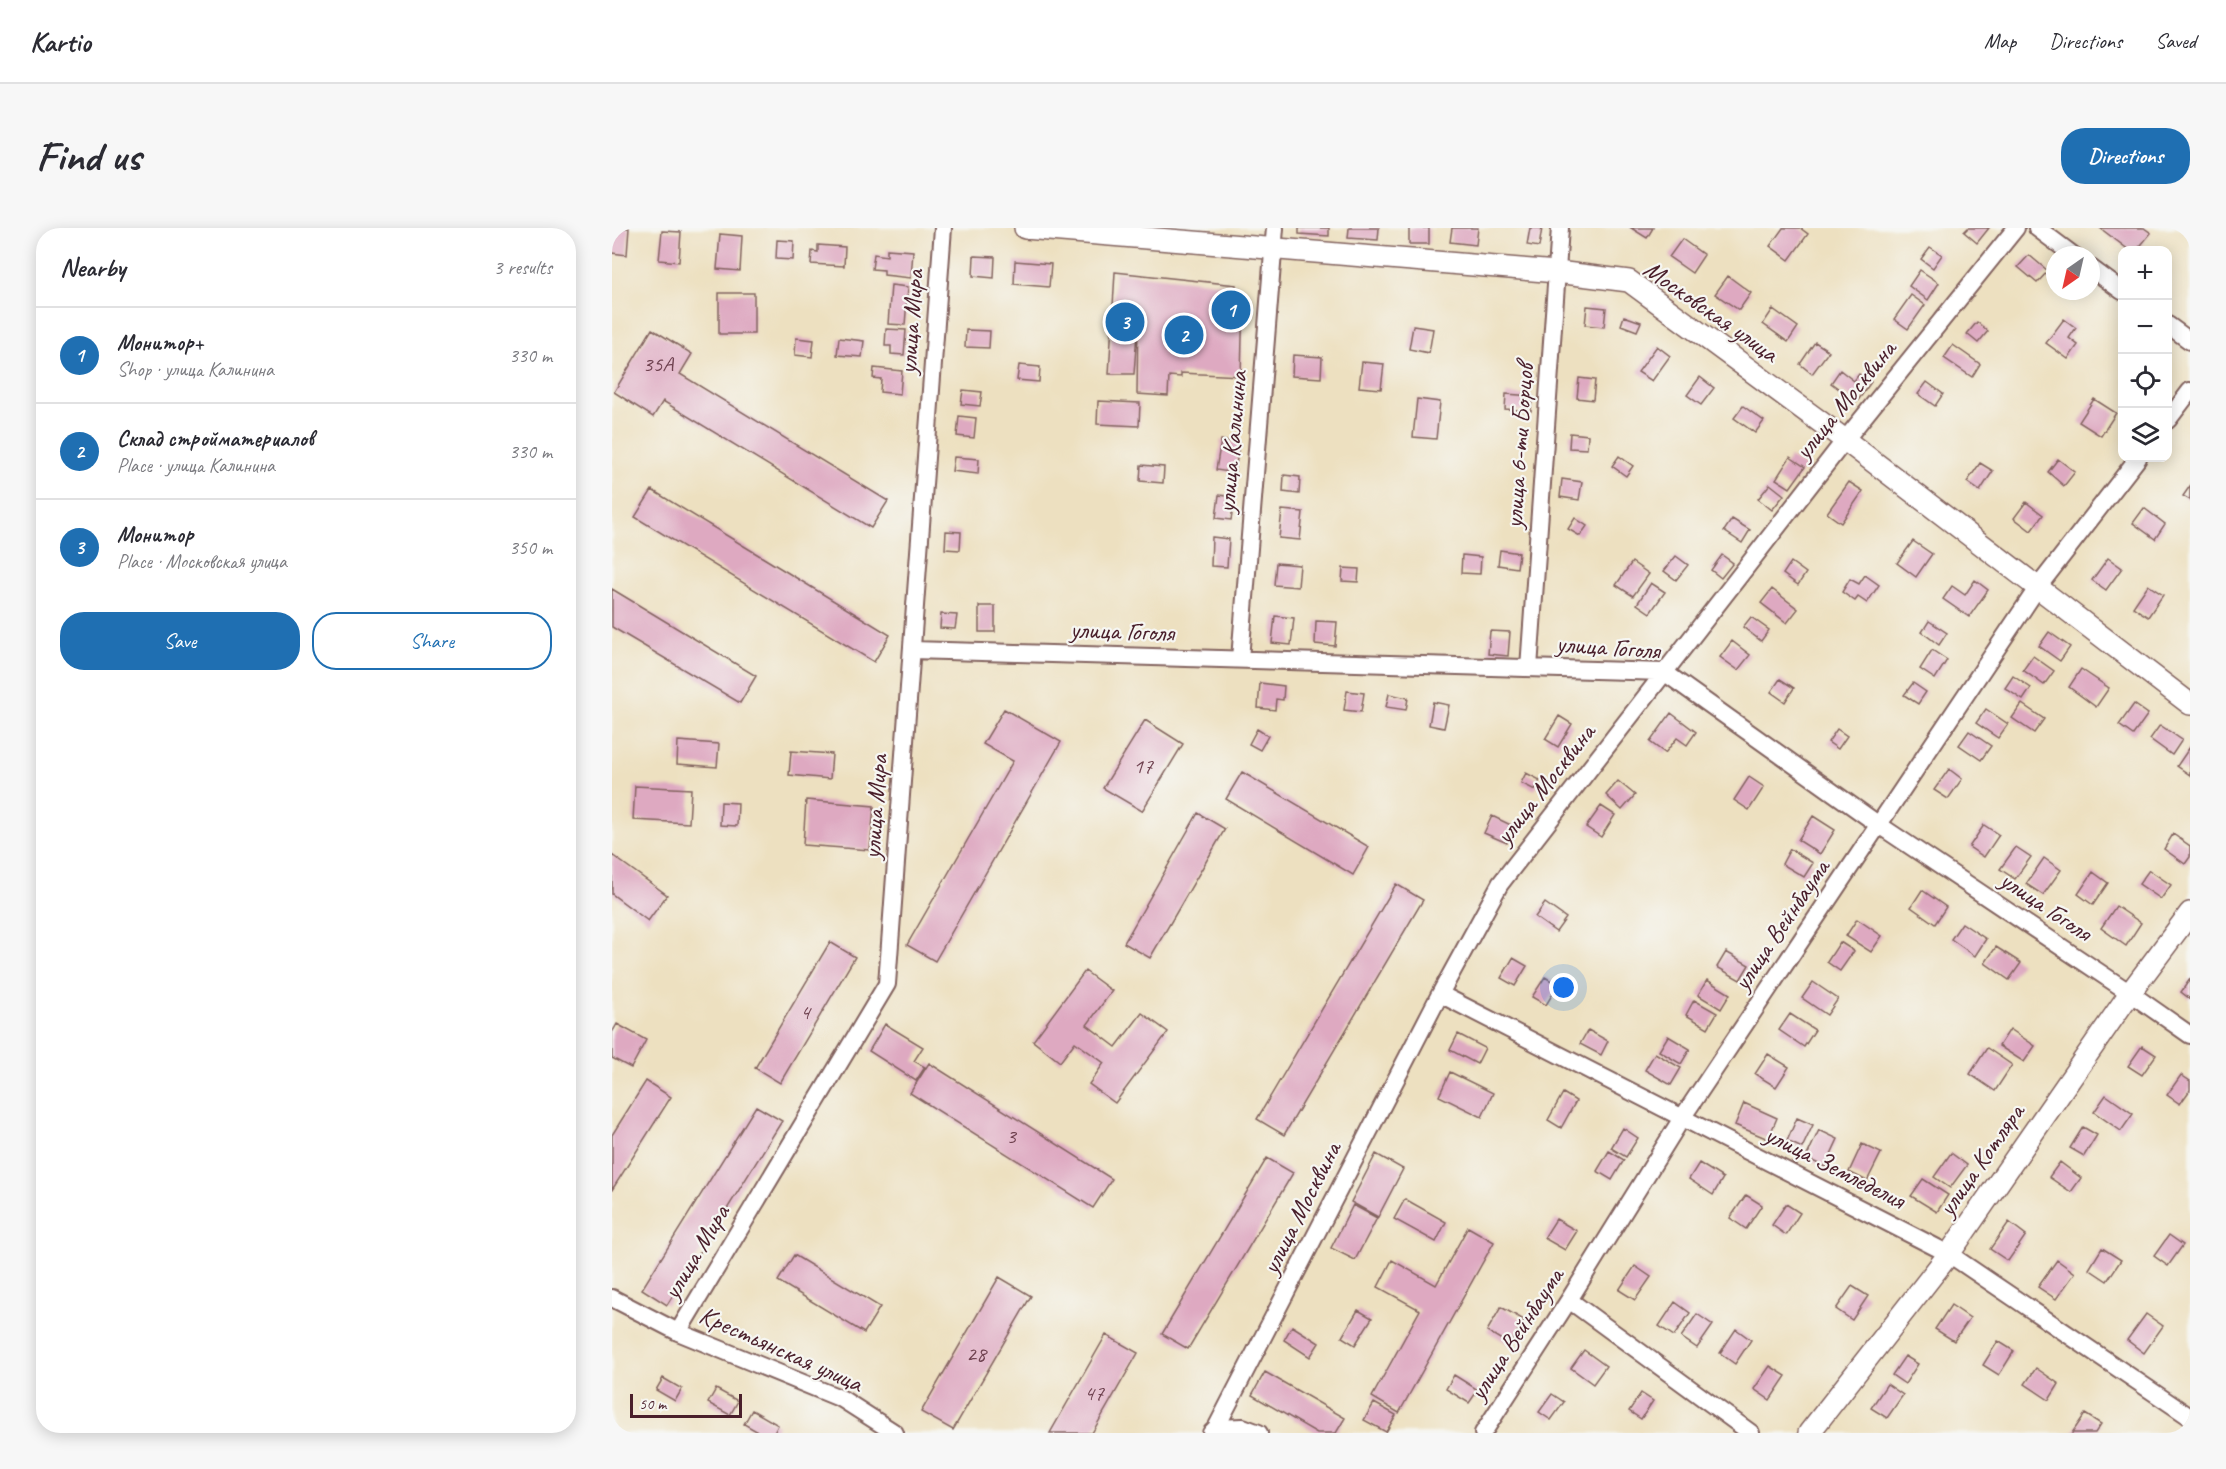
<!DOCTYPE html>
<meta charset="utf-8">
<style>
body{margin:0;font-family:Caveat,sans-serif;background:#f7f7f7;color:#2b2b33}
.controls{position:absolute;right:18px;top:18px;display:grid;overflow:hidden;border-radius:12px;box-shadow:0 3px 15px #0003}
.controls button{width:54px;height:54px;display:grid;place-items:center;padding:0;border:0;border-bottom:2px solid #e1e1e2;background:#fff;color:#2b2b33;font:30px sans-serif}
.compass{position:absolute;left:1434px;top:18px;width:54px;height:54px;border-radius:50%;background:#fff;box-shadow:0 3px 15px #0003;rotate:214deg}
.scale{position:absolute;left:18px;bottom:15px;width:112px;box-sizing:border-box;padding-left:6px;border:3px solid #4a1f2b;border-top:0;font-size:16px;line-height:21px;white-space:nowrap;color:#4a1f2b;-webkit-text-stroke:4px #f6f6f2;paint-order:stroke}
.you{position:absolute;left:952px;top:760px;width:21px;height:21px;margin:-15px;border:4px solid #fff;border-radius:50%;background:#1a73e8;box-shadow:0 0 0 9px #1a73e833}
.badge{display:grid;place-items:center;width:39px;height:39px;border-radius:50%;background:#1f6fb2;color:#fff;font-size:20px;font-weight:700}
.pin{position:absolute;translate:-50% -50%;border:3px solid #fff;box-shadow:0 2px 6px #0006}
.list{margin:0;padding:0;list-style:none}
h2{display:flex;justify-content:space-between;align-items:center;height:78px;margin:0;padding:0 24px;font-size:26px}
h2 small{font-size:20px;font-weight:400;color:#7c7c81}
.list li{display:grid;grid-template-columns:39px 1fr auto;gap:18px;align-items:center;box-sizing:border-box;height:96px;padding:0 24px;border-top:2px solid #e1e1e2}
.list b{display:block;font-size:22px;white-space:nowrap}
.list p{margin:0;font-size:20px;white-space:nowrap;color:#7c7c81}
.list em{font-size:20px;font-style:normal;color:#7c7c81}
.actions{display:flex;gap:12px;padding:18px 24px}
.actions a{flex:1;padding:14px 0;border:2px solid #1f6fb2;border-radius:24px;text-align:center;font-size:21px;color:#1f6fb2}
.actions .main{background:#1f6fb2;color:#fff}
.icon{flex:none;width:33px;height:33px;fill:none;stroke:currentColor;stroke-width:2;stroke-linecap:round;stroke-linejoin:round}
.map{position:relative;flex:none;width:1578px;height:1205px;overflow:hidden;border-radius:24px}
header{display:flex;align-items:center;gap:36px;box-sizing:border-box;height:84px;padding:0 30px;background:#fff;border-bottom:2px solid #e1e1e2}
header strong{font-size:28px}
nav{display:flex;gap:33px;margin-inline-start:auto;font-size:21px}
.intro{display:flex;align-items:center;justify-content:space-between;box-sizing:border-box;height:144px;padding:0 36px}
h1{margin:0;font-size:42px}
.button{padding:15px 27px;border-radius:24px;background:#1f6fb2;color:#fff;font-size:21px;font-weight:700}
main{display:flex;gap:36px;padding:0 36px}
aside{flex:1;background:#fff;border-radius:24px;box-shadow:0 3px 15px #0003}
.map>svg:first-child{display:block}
</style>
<header>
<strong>Kartio</strong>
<nav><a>Map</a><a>Directions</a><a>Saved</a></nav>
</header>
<div class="intro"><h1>Find us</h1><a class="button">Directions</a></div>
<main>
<aside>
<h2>Nearby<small>3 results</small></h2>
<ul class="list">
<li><span class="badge">1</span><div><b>Монитор+</b><p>Shop · улица Калинина</p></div><em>330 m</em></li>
<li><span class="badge">2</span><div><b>Склад стройматериалов</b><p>Place · улица Калинина</p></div><em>330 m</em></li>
<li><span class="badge">3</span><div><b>Монитор</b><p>Place · Московская улица</p></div><em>350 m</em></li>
</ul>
<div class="actions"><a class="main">Save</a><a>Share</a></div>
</aside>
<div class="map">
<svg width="1578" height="1205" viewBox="0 0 1578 1205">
<rect width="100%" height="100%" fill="#f6f6f2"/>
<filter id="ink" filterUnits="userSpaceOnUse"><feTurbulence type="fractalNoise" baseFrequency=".0167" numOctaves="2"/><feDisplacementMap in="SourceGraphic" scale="12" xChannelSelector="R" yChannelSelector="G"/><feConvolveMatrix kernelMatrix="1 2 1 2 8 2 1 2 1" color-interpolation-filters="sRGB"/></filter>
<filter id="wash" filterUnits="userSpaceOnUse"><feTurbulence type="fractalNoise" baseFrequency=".008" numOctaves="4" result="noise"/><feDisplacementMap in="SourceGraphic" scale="24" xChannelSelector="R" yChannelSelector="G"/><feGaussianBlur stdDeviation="1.35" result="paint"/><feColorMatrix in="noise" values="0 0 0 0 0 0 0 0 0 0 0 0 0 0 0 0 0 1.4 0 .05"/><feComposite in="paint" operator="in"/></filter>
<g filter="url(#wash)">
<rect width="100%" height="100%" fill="#ede0c0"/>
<g id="blocks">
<!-- building -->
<path fill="#dea9c1" d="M0,0H17L15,27L0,25Z
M687,0H717V8L687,6Z
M737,0H767L766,12L736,10Z
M797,0H817V16H797Z
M840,0H866L864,17L838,14Z
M918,0H930L927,19L915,17Z
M1019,0H1041L1035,10Z
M1171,0H1188L1196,6L1177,32L1158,18Z
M1356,0H1377L1365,15L1352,4Z
M1488,0H1532L1539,5L1525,22H1517Z
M50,3L69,4L67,34L47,32Z
M108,6L130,8L128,43L105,41Z
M1070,11L1092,27L1080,45L1057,29Z
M165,12L182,13L181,32L164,31Z
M206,17L233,19L232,38L199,36L200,23L206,24Z
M1318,19L1330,27L1321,40L1309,31Z
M275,21L301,23L299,50L272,47V42L260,41L262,26L275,28Z
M1417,27L1436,43L1425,55L1406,39Z
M362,28L383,29L382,50L361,48Z
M403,33L439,36L437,59L402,56Z
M1308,42L1327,55L1316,72L1297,58Z
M503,44L624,57L623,69L631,70L629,148L569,145V149L557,148L556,168L525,166L526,90L522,146H497Z
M1116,48L1139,65L1127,82L1103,66Z
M279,57L296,59L293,97L276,96Z
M107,65H142V106H107Z
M1299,67L1313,77L1296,101L1282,91Z
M975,78L994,80L992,99L973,97Z
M1161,81L1186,99L1176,114L1151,96Z
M1012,88L1029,94L1025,103L1009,97Z
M1452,91L1464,100L1457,110L1466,117L1456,131L1434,115Z
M1365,94L1376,103L1366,115L1355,106Z
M801,98L821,101L817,125L797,121Z
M40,101L80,126L68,146L276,273L259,300L51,173L41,189L2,164Z
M274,101L294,102L292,127L279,126V118H273Z
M354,102L378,103L377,120L353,119Z
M184,110L202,112L200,129L183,127Z
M227,110L252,113L250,129L225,127Z
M1203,114L1217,123L1200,146L1188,136Z
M1341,117L1368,136L1360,149L1332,130Z
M1045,118L1058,128L1040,153L1026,144Z
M681,127L710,129L709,150L680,148Z
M750,134L772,136L769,161L747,159Z
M407,137L428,139L427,154L405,152Z
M262,140L290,143L288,166L268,164L269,151L261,150Z
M1228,142L1242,153L1247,146L1259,154L1245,174L1219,155Z
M1088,149L1102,160L1089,177L1075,167Z
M967,150L983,152L981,172L965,170Z
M1315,154L1331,166L1323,178L1306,166Z
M351,162L370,164L368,178L349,176Z
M894,166L920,168L919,183L893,181Z
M805,171L828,174L824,211L801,209Z
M1482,171L1504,185L1489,208L1467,194Z
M486,173L528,175L527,198L485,196Z
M1131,178L1152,193L1143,205L1122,190Z
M347,188L364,190L362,210L345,208Z
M958,205L976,207L975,221L957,220Z
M609,212L627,215L623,245L604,242Z
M1007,228L1021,238L1014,248L1000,238Z
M342,229L367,231L366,246L340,243Z
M1178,229L1193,239L1178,260L1164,251Z
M1446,231L1463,244L1452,258L1436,244Z
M1368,235L1381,243L1368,263L1355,254Z
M529,237L552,239L551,255L528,253Z
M672,247L688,249L687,266L671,264Z
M950,251L970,254L967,272L948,269Z
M1237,254L1251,263L1229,295L1215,285Z
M1158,256L1172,267L1160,282L1146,271Z
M1578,258V272L1571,268Z
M40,262L278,407L262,434L23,289Z
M607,267L623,269L619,292L604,290Z
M1414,274L1431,287L1419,303L1402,290Z
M1532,280L1553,296L1543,311L1521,295Z
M670,282L691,284L688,312L667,310Z
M963,290L975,298L968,308L956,301Z
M1120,291L1138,302L1130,315L1112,303Z
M334,303L349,304L348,322L333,321Z
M600,309L617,311L615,339L599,338Z
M1301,313L1320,326L1304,349L1285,335Z
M888,322L907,325L905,340L886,337Z
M850,327L869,329L868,346L849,345Z
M1110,327L1121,335L1109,350L1099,342Z
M1064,328L1076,337L1064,352L1052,343Z
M1496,330L1510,340L1494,362L1480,352Z
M1020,334L1037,346L1021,368L1004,357Z
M1179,334L1194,345L1186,357L1171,346Z
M664,335L688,337L686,359L662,357Z
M731,340L747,341L746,354L730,353Z
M1253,347L1267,357L1255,375L1246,369L1243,373L1230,364L1238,351L1247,356Z
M1363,352L1376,362L1357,389L1331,371L1340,358L1353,367Z
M1039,355L1053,364L1038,385L1025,376Z
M1536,357L1551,367L1536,389L1521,379Z
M0,361L144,448L128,475L0,399Z
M1160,361L1186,381L1175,395L1149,375Z
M367,378H383V404H367Z
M329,386L345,387L343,401L328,400Z
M663,388L682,390L679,417L660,415Z
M1139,389L1157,402L1149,413L1131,399Z
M704,393L725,394L723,418L703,416Z
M1317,393L1335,405L1327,417L1310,404Z
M878,403L898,404L896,428L876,426Z
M1437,404L1458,419L1448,433L1427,418Z
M1120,413L1138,427L1126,442L1108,429Z
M1320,422L1335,432L1323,451L1308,441Z
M1421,428L1442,443L1432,457L1411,442Z
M1469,441L1497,460L1484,479L1457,459Z
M1401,448L1419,460L1411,472L1393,460Z
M1168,451L1182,460L1173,474L1159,464Z
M648,455L672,458L671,472L664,471L663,482L646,480Z
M1301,455L1314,464L1306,476L1292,467Z
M735,463L752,465L749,484L732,482Z
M777,466L796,470L794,482L774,479Z
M821,474L837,477L832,500L817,497Z
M1410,476L1432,491L1422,505L1400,490Z
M1522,476L1536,486L1521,507L1507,497Z
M392,481L449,514L323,733L295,717L401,533L371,516Z
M1374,481L1396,496L1386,510L1364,495Z
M1059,485L1084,504L1075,517L1065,510L1053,525L1038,514Z
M947,488L960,496L946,519L933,511Z
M533,492L571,516L530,583L491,560Z
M1548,497L1570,512L1560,527L1538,511Z
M645,501L656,508L648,522L637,516Z
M1225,501L1235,508L1226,521L1216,514Z
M1357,503L1379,518L1369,532L1347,517Z
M66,513L107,516L105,539L65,536Z
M1578,519V547L1565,538Z
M179,523L220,526L218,551L177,547Z
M1337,541L1350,551L1336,571L1322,562Z
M630,544L757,619L741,647L614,571Z
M914,545L928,552L923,562L909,555Z
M1137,549L1152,559L1137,582L1122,572Z
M1006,553L1023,567L1010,582L994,567Z
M23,558L79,561L77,595L21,592Z
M194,572L262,578L258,622L191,617Z
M109,574L126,575L125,598L108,597Z
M989,578L1003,587L989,609L974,599Z
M586,585L613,601L538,730L512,715Z
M880,588L903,599L895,615L872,605Z
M1201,588L1223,602L1208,626L1186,612Z
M1372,597L1387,607L1372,629L1357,619Z
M1561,606L1578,618V629L1573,636L1552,621Z
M1404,619L1419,629L1403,651L1388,641Z
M1178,621L1201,635L1192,649L1170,636Z
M0,627L55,667L36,693L0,666Z
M1432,630L1449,642L1431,667L1414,656Z
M1537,642L1559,657L1549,671L1527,656Z
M1481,644L1496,655L1481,677L1466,666Z
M784,656L811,672L672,907L645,891Z
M1310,662L1334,679L1323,696L1299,679Z
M933,675L954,690L944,704L923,689Z
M1504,678L1529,695L1514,718L1489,700Z
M1245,691L1270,708L1259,724L1234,708Z
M1350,695L1374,711L1363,728L1339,711Z
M218,714L243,729L168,855L143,840Z
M1228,714L1242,723L1228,743L1215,734Z
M1384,719L1409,735L1397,752L1373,735Z
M1114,724L1137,737L1128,752L1105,739Z
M901,730L915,738L903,758L889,750Z
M473,743L500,763L475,797L504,819L530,785L556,804L503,875L477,856L492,835L463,814L448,834L421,813Z
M933,749L946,757L934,777L920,769Z
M1578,751V771L1569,764Z
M1095,752L1118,766L1109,781L1086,767Z
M1201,754L1226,771L1215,787L1190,770Z
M1082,772L1105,785L1096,800L1074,787Z
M1178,786L1203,802L1192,819L1167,802Z
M5,796L34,812L19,840L0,830V805Z
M273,796L311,819L302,833L313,839L304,853L257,823Z
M1398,801L1423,818L1412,834L1387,818Z
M976,802L996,813L989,827L968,816Z
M846,806L873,820L865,836L838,822Z
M1056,808L1078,821L1069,836L1047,823Z
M1530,818L1544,827L1530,847L1516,838Z
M1375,820L1400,837L1383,863L1358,846Z
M1043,825L1069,840L1059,857L1033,842Z
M1156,826L1177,839L1164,859L1143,846Z
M317,835L500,951L481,980L298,865Z
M838,844L881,865L870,889L827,868Z
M1569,847L1578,853V862L1568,876L1555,867Z
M34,853L59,869L0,962V907Z
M951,865L964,873L949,900L936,892Z
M1494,867L1521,886L1509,903L1482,884Z
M1132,875L1165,890L1156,911L1123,897Z
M144,878L170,893L55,1077L30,1061Z
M1185,890L1201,897L1190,920L1175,913Z
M1471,899L1485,907L1472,928L1458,920Z
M1011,900L1026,910L1014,929L999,920Z
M1207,902L1226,911L1213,939L1194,930Z
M1250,916L1269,925L1255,953L1237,944Z
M997,923L1012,932L1000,952L985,943Z
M1339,925L1355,937L1338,960L1322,949Z
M764,926L791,941L766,989L739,974Z
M655,930L681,945L576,1121L550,1106Z
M1448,934L1469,950L1459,964L1437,949Z
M1087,935L1111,950L1101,967L1077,951Z
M1311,951L1336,967L1325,984L1299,968Z
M1134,967L1150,977L1134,1001L1118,990Z
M793,971L834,994L824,1014L782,991Z
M1174,976L1188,985L1174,1007L1160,997Z
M741,977L765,990L743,1032L719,1020Z
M944,991L965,1003L953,1022L932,1010Z
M1397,994L1414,1007L1396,1033L1378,1021Z
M856,999L882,1014L787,1185L760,1169L808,1082L766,1059L780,1032L824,1057Z
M1557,1007L1571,1017L1556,1038L1542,1028Z
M1490,1020L1509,1032L1495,1053L1477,1041Z
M182,1027L268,1079L252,1105L166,1053Z
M1445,1032L1463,1045L1444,1071L1426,1059Z
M1023,1038L1039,1049L1023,1072L1007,1062Z
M387,1049L419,1068L341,1202L309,1184Z
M1240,1058L1256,1068L1240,1092L1224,1081Z
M1063,1074L1078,1085L1062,1108L1047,1098Z
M1339,1077L1358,1090L1342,1113L1323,1101Z
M889,1079L912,1092L898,1117L875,1103Z
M746,1082L760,1090L743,1117L730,1109Z
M1085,1086L1101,1097L1085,1120L1069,1109Z
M1534,1086L1551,1098L1532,1125L1515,1112Z
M680,1098L707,1115L698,1129L672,1112Z
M1124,1101L1139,1112L1123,1136L1108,1125Z
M494,1107L526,1125L480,1205H438Z
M1386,1113L1402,1123L1387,1147L1371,1137Z
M972,1122L994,1138L981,1156L959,1140Z
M1293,1128L1306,1136L1293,1156L1280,1147Z
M1158,1138L1174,1148L1158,1172L1142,1161Z
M1424,1140L1447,1156L1437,1172L1413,1156Z
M653,1144L733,1190L724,1205H705L640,1167Z
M842,1147L866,1162L857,1175L834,1161Z
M51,1150L70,1161L63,1173L44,1162Z
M1275,1156L1291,1167L1275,1190L1259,1180Z
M104,1161L126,1173L118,1187L96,1175Z
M1029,1165L1041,1173L1029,1191L1017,1183Z
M940,1166L952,1174L939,1192L927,1184Z
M762,1175L784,1187L774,1204L752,1192Z
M140,1182L166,1197L162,1205H148L132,1196Z
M1473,1186L1489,1196L1483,1205H1460Z"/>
</g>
</g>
<g filter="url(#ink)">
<use href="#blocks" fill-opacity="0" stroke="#83635f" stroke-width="1.5"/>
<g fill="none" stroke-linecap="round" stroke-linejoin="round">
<defs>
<path id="minor" d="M1425,0L1461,27
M1479,40L1510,63
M1556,97L1578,113
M1556,192L1578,163
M300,422L1052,444L1267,597L1518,765L1578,807
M628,431L663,0
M917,440L948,0
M828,766L1337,1026L1578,1189
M0,1070L66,1104L230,1171L283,1205
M957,1072L1139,1205
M66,1104L275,756L331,0
M604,1200L631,1199L647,1205
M599,1205L604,1200L828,766L888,656L1233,212L1404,0
M871,1205L957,1072L1070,890L1426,359L1526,230"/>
<path id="tertiary" d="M413,0L945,44L1017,53L1233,212L1578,476
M1197,1205L1337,1026L1518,765L1578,685"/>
</defs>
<!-- minor casing -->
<use href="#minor" stroke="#83635f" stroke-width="20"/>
<!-- tertiary casing -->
<use href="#tertiary" stroke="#83635f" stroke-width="24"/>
<!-- minor -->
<use href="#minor" stroke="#fff" stroke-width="16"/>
<!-- tertiary -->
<use href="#tertiary" stroke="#fff" stroke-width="21"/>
</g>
</g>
<g text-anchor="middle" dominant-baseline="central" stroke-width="4.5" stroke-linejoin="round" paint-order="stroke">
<!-- number labels -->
<g font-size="22" fill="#6f4250">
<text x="46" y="136">35А</text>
<text x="531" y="538">17</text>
<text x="193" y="784">4</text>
<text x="399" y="908">3</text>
<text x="364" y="1126">28</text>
<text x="482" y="1165">47</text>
</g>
<!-- street labels -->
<g font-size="26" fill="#4a1f2b" stroke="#f6f6f2">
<text transform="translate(1099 83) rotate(35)">Московская улица</text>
<text transform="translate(299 94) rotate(-86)">улица Мира</text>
<text transform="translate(1233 172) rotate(-51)">улица Москвина</text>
<text transform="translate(620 214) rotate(-85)">улица Калинина</text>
<text transform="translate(907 218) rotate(-86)">улица 6-ти Борцов</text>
<text transform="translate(510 403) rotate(2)">улица Гоголя</text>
<text transform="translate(996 419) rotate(4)">улица Гоголя</text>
<text transform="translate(933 556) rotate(-52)">улица Москвина</text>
<text transform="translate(263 579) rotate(-86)">улица Мира</text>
<text transform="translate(1434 678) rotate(34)">улица Гоголя</text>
<text transform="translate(1169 697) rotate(-56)">улица Вейнбаума</text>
<text transform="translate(1369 932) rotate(-55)">улица Котляра</text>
<text transform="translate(1223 939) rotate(27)">улица Земледелия</text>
<text transform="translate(689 980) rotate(-63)">улица Москвина</text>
<text transform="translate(84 1024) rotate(-59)">улица Мира</text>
<text transform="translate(904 1106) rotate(-57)">улица Вейнбаума</text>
<text transform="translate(169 1121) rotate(24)">Крестьянская улица</text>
</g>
</g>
</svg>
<div class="controls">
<button>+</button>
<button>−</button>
<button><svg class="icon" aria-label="locate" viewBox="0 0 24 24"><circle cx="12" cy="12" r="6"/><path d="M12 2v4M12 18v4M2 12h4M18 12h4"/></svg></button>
<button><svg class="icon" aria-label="layers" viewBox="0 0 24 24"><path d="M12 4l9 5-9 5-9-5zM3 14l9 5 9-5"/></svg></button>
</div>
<svg class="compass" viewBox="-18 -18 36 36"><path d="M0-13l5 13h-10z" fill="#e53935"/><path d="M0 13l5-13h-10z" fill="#7c7c81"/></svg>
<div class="scale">50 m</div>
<div class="you"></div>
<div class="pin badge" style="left:619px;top:82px">1</div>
<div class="pin badge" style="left:572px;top:107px">2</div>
<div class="pin badge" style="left:513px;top:94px">3</div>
</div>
</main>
